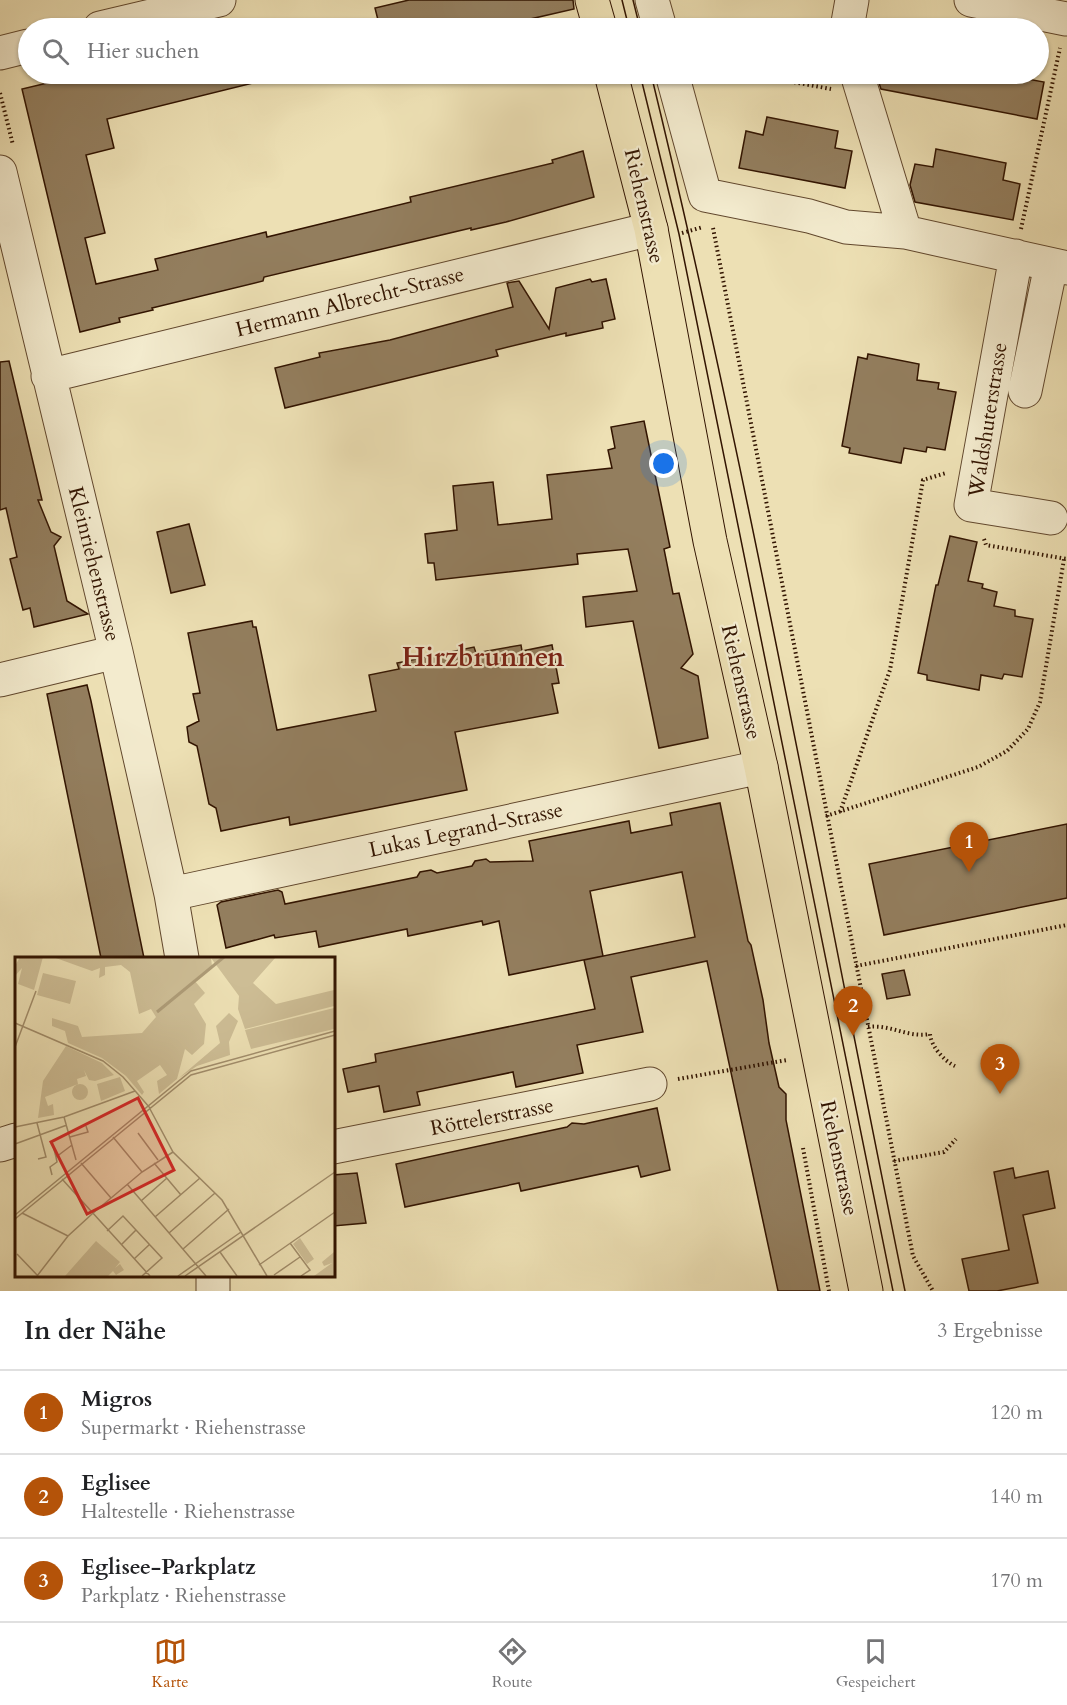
<!DOCTYPE html>
<html lang="de">
<meta charset="utf-8">
<style>
body{margin:0;font-family:Cardo,serif;background:#f6f6f6;color:#202124}
.you{position:absolute;left:664px;top:464px;width:21px;height:21px;margin:-15px;border:4px solid #fff;border-radius:50%;background:#1a73e8;box-shadow:0 0 0 9px #1a73e833}
.badge{display:grid;place-items:center;width:39px;height:39px;border-radius:50%;background:#b45309;color:#fff;font-size:20px;font-weight:700}
.pin{position:absolute;translate:-50% -50px;filter:drop-shadow(0 2px 3px #0008)}
.pin::after{content:'';position:absolute;top:32px;width:21px;height:18px;background:inherit;clip-path:polygon(0 0,100% 0,50% 100%)}
.list{margin:0;padding:0;list-style:none}
h2{display:flex;justify-content:space-between;align-items:center;height:78px;margin:0;padding:0 24px;font-size:26px}
h2 small{font-size:20px;font-weight:400;color:#757577}
.list li{display:grid;grid-template-columns:39px 1fr auto;gap:18px;align-items:center;box-sizing:border-box;height:84px;padding:0 24px;border-top:2px solid #e0e0e0}
.list b{display:block;font-size:22px;white-space:nowrap}
.list p{margin:0;font-size:20px;white-space:nowrap;color:#757577}
.list em{font-size:20px;font-style:normal;color:#757577}
.icon{flex:none;width:33px;height:33px;fill:none;stroke:currentColor;stroke-width:2;stroke-linecap:round;stroke-linejoin:round}
.map{position:relative;flex:none;width:1067px;height:1291px;overflow:hidden}
.search{position:absolute;background:#fff;box-shadow:0 2px 4px #0004;left:18px;right:18px;top:18px;height:66px;display:flex;align-items:center;gap:15px;box-sizing:border-box;padding:0 21px;border-radius:33px;color:#757577;font-size:22px}
.sheet{height:330px;background:#fff}
nav{display:flex;justify-content:space-around;align-items:center;box-sizing:border-box;height:84px;border-top:2px solid #e0e0e0;background:#fff;font-size:16px;color:#757577}
nav a{display:grid;justify-items:center;gap:3px}
nav .on{color:#b45309}
.map>svg:first-child{display:block}
</style>
<div class="map">
<svg width="1067" height="1291" viewBox="0 0 1067 1291">
<rect width="100%" height="100%" fill="#ede0b4"/>
<filter id="stains"><feTurbulence type="fractalNoise" baseFrequency=".00333" numOctaves="4"/><feColorMatrix values="0 0 0 0 .2 0 0 0 0 .09 0 0 0 0 .02 0 0 0 .5 -.17"/></filter>
<radialGradient id="worn" r=".72"><stop offset=".6" stop-color="#630" stop-opacity="0"/><stop offset="1" stop-color="#630" stop-opacity=".3"/></radialGradient>
<!-- building -->
<path fill="#937e5e" stroke="#321400" stroke-width="1.5" d="M409,0H573L574,9L491,28H380L375,8Z
M85,74H260L261,81L107,119L114,148L86,155L105,233L85,238L96,284L158,270L155,259L266,232L267,237L411,202L410,197L553,163L552,160L583,151L594,197L506,222L471,230V228L264,277L263,281L152,308L153,310L119,318L120,322L80,332L22,89Z
M876,74H1028L1027,79L1044,82L1037,119L881,89Z
M767,117L838,131L835,148L852,151L845,188L739,168L746,131L763,135Z
M936,149L1006,163L1003,180L1020,184L1013,220L915,202L910,185L915,164L933,167Z
M590,279L592,282L606,279L615,319L602,322L603,328L566,336V333L496,350L498,356L285,408L275,368L320,357L319,353L390,340L513,307L507,283L519,281L549,329L556,288Z
M868,354L919,364L917,380L939,383L938,389L956,392L945,450L927,447L926,452L904,448L901,463L849,453L850,448L842,446L858,357L867,359Z
M9,361L42,500H38L51,532L61,537L54,546L67,601L88,614L34,627L30,608L23,610L10,559L17,557L6,508L0,510V362Z
M644,421L670,547L664,549L673,594L679,593L693,654L681,668L698,676L708,738L659,748L633,621L586,627L583,597L637,591L628,549L577,554L578,564L436,580L434,563H428L425,534L457,530L453,486L493,482L498,525L552,519L547,475L612,468L608,450L615,448L611,427Z
M189,524L205,585L171,593L157,532Z
M950,536L977,542L968,581L983,584L982,588L997,592L994,606L1015,610V616L1033,619L1022,677L1004,674L1002,679L981,675L979,690L927,680V675L918,673L936,585H938Z
M252,621L253,627H256L277,730L376,711L369,675L399,669L397,663L474,647L476,653L521,645L522,651L552,645L559,683L552,684L558,713L455,732L467,790L290,825L289,817L221,831L216,808L209,804L197,746L189,742L187,727L199,721L193,694L200,693L188,633Z
M87,685L91,701L144,958H101L69,802L47,694Z
M720,803L748,941L751,945L763,1000L769,1043L779,1087L786,1094V1120L820,1291H778L707,961L631,977L643,1032L577,1045L583,1073L516,1087L513,1072L417,1092L420,1105L384,1112L379,1086L348,1092L343,1069L376,1062L375,1054L595,1009L584,960L695,937L682,872L590,891L603,956L509,975L499,921L483,925L482,921L408,936L407,929L319,947L316,931L275,938L274,935L226,948L217,905L221,902L278,890L282,892L285,904L417,877L420,872L431,870L437,873L472,866L475,861L486,859L490,862L533,861L529,841L629,821L631,833L672,825L670,813Z
M1067,824V898L884,935L869,864Z
M904,970L910,995L887,999L882,974Z
M657,1108L670,1170L641,1177L638,1166L521,1191L519,1183L405,1207L396,1164L567,1127L572,1123L584,1124Z
M1013,1168L1015,1178L1048,1171L1055,1208L1023,1215L1038,1283L997,1291H969L962,1259L1009,1250L994,1172Z
M357,1173L366,1223L333,1226V1175Z"/>
<g fill="none" stroke-linecap="round" stroke-linejoin="round">
<defs>
<path id="minor" d="M652,0L660,28
M971,0L1066,19
M100,28L219,0
M847,28L852,0
M0,53L28,46
M672,74L705,195L809,216L846,227L905,232L1067,268
M857,74L905,232
M0,172L116,652L171,894L182,958
M1016,256L971,505L1051,518
M48,376L651,229
M1025,391L1051,265
M0,680L116,652
M171,894L761,767
M0,1145L16,1140
M333,1147L650,1084
M213,1274V1291"/>
<path id="major" d="M592,0L600,28
M611,74L651,229L710,541L761,767L866,1291"/>
</defs>
<!-- minor casing -->
<use href="#minor" stroke="#61472d" stroke-width="35"/>
<!-- major casing -->
<use href="#major" stroke="#321400" stroke-width="35"/>
<!-- path -->
<path stroke="#321400" stroke-width="4" stroke-dasharray="1.5 3" stroke-linecap="butt" d="M750,74L831,89
M0,93L13,145
M713,228L913,1256L933,1291
M1021,229L1060,48
M682,233L703,227
M984,539L986,545L1067,559
M840,812L890,670L923,480L946,473
M826,816L978,767L1007,751L1028,729L1040,702L1064,559
M856,966L1067,925
M868,1027C891,1024 907,1038 930,1034C931,1046 944,1061 955,1066
M678,1079L787,1060
M803,1148L829,1291
M894,1161L944,1152L956,1139"/>
<!-- minor -->
<use href="#minor" stroke="#f3ebce" stroke-width="33"/>
<!-- major -->
<use href="#major" stroke="#ede0b4" stroke-width="33"/>
<!-- tram -->
<path stroke="#321400" stroke-width="1.5" d="M622,0L629,28
M633,0L640,28
M640,74L679,234L893,1291
M651,74C749,476 822,885 905,1291"/>
</g>
<g text-anchor="middle" dominant-baseline="central" stroke-width="4.5" stroke-linejoin="round" paint-order="stroke">
<!-- street labels -->
<g font-size="21" fill="#321400" stroke="#f3ebce">
<text transform="translate(644 206) rotate(77)">Riehenstrasse</text>
<text transform="translate(350 302) rotate(-14)">Hermann Albrecht-Strasse</text>
<text transform="translate(988 420) rotate(-81)">Waldshuterstrasse</text>
<text transform="translate(94 564) rotate(76)">Kleinriehenstrasse</text>
<text transform="translate(741 682) rotate(77)">Riehenstrasse</text>
<text transform="translate(466 830) rotate(-12)">Lukas Legrand-Strasse</text>
<text transform="translate(492 1117) rotate(-11)">Röttelerstrasse</text>
<text transform="translate(839 1158) rotate(78)">Riehenstrasse</text>
</g>
<!-- district labels -->
<g font-size="27" font-weight="bold" fill="#7a1f14" stroke="#f3ebce">
<text x="483" y="657">Hirzbrunnen</text>
</g>
</g>
<!-- overview -->
<g transform="translate(15 957)">
<rect width="320" height="320" fill="#ede0b4"/>
<path d="M5,0H28L19,33L3,27L7,11L0,19V9ZM38,0H261L238,26L261,47L319,33V49L230,72L223,52L224,39L196,1L197,9L179,23L190,36L179,47L191,67L189,87L177,98L170,92L162,122L144,137L142,124L152,118L145,108L122,124L129,135L127,138L111,119L87,101L53,86L50,74L37,69V61L63,69L67,80L127,76L141,60L136,52L124,57L115,15L106,8L90,10V18L84,21L85,11L77,14ZM28,16L61,24L55,47L22,38ZM319,51V72L236,92L230,73ZM214,56L223,64L214,85L215,98L182,109L164,121L205,86L201,69ZM51,89L87,106L99,118L80,124L74,123L69,113L71,119L62,122L63,127L30,140L33,149L38,147L39,158L23,161L28,124ZM105,120L110,134L86,144L82,127ZM57 135a8 8 0 1 1 16 0a8 8 0 1 1-16 0ZM285,281L299,302L292,307L278,287ZM81,284L105,305L100,311L105,307L109,313L101,318L98,314L93,319H50ZM319,295V319H299L317,306L309,309L307,305Z" fill="#cdbd95"/>
<path fill="none" stroke="#ad9b77" stroke-width="3" d="M142,55L209,0"/>
<path fill="none" stroke="#a28e6c" stroke-width="1.5" d="M0,66L88,104L108,120L135,151M0,90L21,34M135,152L158,195L207,243L252,319M49,160L61,203M22,166L31,200L23,202M0,170L49,160L120,134M123,176L143,203M55,180L73,175L71,169M98,180L127,215M37,185L41,200L57,188M0,187L52,168M66,206L96,241M139,206L166,238M37,218L35,210L42,205L41,200M47,222L135,319M112,227L191,319M126,244L152,221M7,256L53,279M0,258L176,114L320,74M140,260L185,221M0,262L176,118L320,78M92,274L108,259L147,301L127,319M154,276L200,236M275,286L295,313L286,319M106,288L121,273M168,292L214,252M205,295L222,319M2,297L23,319M119,302L135,287M244,308L320,255M259,318L285,300M22,319L53,279L77,257L127,215L158,195M163,319L226,275M170,319L320,215"/>
<path fill="#d62828" fill-opacity="0.15" stroke="#d62828" stroke-width="3" d="M123,141L159,213L72,257L36,185Z"/>
<rect width="320" height="320" fill="none" stroke="#321400" stroke-width="3"/>
</g>
<rect width="100%" height="100%" filter="url(#stains)"/>
<rect width="100%" height="100%" fill="url(#worn)"/>
</svg>
<div class="you"></div>
<div class="pin badge" style="left:969px;top:872px">1</div>
<div class="pin badge" style="left:853px;top:1036px">2</div>
<div class="pin badge" style="left:1000px;top:1094px">3</div>
<div class="search"><svg class="icon" aria-label="search" viewBox="0 0 24 24"><circle cx="10" cy="10" r="6"/><path d="M15 15l6 6"/></svg>Hier suchen</div>
</div>
<section class="sheet">
<h2>In der Nähe<small>3 Ergebnisse</small></h2>
<ul class="list">
<li><span class="badge">1</span><div><b>Migros</b><p>Supermarkt · Riehenstrasse</p></div><em>120 m</em></li>
<li><span class="badge">2</span><div><b>Eglisee</b><p>Haltestelle · Riehenstrasse</p></div><em>140 m</em></li>
<li><span class="badge">3</span><div><b>Eglisee-Parkplatz</b><p>Parkplatz · Riehenstrasse</p></div><em>170 m</em></li>
</ul>
</section>
<nav>
<a class="on"><svg class="icon" aria-label="map" viewBox="0 0 24 24"><path d="M3 6l6-2 6 2 6-2v14l-6 2-6-2-6 2zM9 4v14M15 6v14"/></svg>Karte</a>
<a><svg class="icon" aria-label="directions" viewBox="0 0 24 24"><path d="M12 3l9 9-9 9-9-9zM9 14v-3h6M13 9l2 2-2 2"/></svg>Route</a>
<a><svg class="icon" aria-label="saved" viewBox="0 0 24 24"><path d="M7 4h10v16l-5-4-5 4z"/></svg>Gespeichert</a>
</nav>
